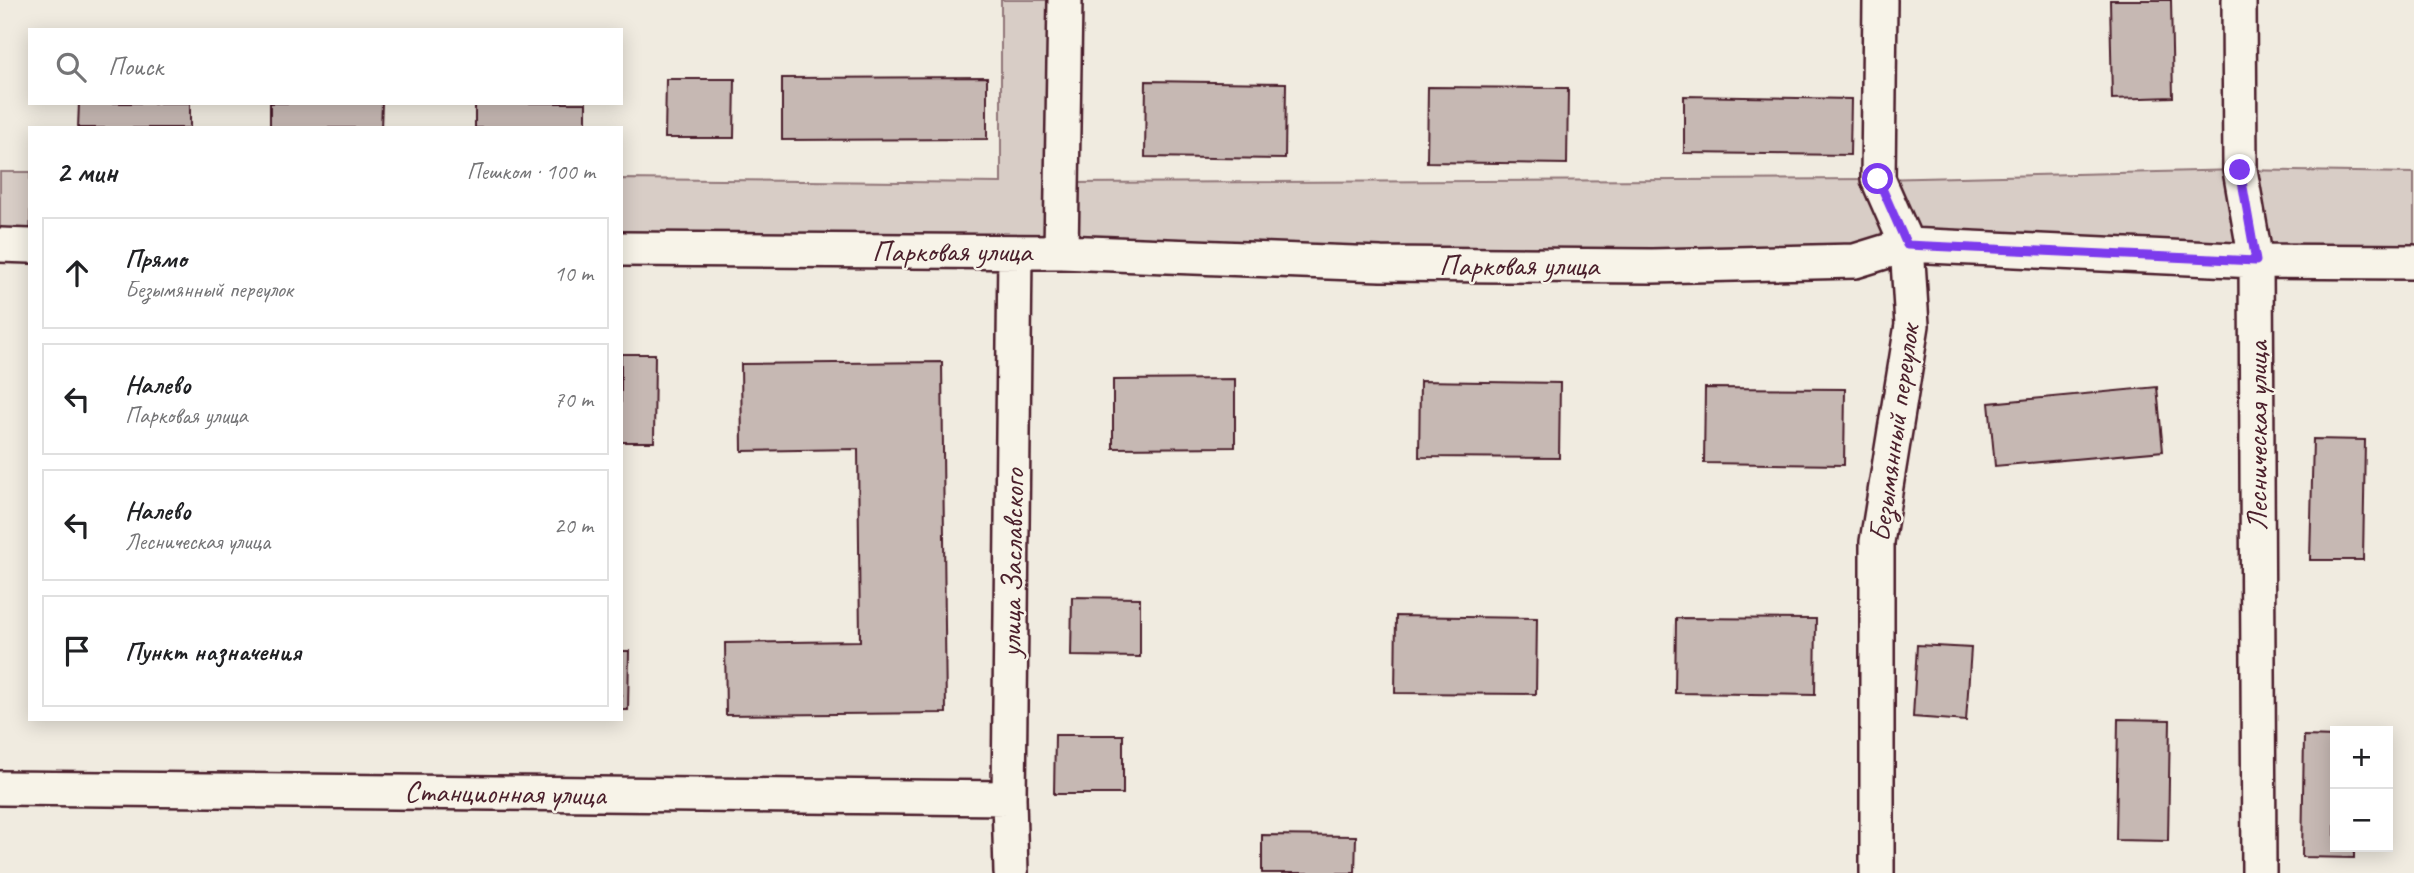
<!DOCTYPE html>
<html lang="ru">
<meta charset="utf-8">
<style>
body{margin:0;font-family:Caveat,sans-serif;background:#f2f2f2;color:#202124}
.controls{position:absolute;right:21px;bottom:21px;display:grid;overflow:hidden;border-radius:0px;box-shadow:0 4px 18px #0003}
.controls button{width:63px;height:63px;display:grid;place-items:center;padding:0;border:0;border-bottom:2px solid #e0e0e0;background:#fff;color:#202124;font:35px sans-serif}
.stop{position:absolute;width:21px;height:21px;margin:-16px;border:5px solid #7c3aed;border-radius:50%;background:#fff}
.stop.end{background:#7c3aed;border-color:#fff;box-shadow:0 2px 7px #0008}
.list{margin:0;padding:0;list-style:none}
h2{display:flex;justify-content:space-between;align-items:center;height:91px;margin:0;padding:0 28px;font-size:30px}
h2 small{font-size:23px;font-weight:400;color:#757577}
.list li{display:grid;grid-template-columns:46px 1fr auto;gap:21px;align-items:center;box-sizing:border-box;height:112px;margin:0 14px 14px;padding:0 14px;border:2px solid #e0e0e0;border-radius:0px}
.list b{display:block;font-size:26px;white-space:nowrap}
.list p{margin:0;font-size:23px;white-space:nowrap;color:#757577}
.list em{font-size:23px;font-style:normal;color:#757577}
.icon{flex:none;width:38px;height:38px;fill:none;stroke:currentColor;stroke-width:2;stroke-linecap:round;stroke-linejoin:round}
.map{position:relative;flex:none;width:2414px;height:873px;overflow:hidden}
.search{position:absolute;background:#fff;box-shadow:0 4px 18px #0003;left:28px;top:28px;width:595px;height:77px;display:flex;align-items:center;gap:18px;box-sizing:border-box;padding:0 24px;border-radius:0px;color:#757577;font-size:26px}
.panel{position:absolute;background:#fff;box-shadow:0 4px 18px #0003;left:28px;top:126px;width:595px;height:595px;border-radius:0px}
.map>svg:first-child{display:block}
</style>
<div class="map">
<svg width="2414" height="873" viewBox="0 0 2414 873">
<rect width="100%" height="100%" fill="#f0ebe0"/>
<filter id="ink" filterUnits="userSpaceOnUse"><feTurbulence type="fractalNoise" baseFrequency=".0143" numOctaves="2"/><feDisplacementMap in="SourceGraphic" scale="14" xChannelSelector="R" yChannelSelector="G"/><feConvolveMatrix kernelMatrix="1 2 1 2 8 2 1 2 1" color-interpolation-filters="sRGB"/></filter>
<g filter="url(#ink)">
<!-- green -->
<path fill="#d8cdc6" stroke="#917678" stroke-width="2" d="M1001,0H1059L1064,183L1878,179L2240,170L2414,173V262L1855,261L621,249V179L1001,183Z
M0,172H30V246L0,245Z"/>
<!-- building -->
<path fill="#c6b8b3" stroke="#4a1f2b" stroke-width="2" d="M2110,0H2171L2173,97L2112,99Z
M987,77V139L782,140V78Z
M666,79H735L734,138H665Z
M1146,81L1286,83L1285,159L1145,157Z
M1428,87L1568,88L1567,164L1427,162Z
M1684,96L1851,99L1850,155L1684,153Z
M79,103H190V128H78Z
M270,103H382L381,128H270Z
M475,103H586V128H475Z
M621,354H655L654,442H621Z
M942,362L946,713L726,715L725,643L860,641L858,449L742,451L741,364Z
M1235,379V447L1113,448V380Z
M1420,381L1560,383L1559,458L1419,457Z
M2157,387L2163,451L1995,466L1989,403Z
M1705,388L1845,389L1844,465L1704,463Z
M2313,439L2365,440L2363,560H2310Z
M1072,597L1140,598V657L1071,656Z
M1396,616L1537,618L1536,694L1395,693Z
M1676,618L1816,619L1815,695L1675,693Z
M1917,645L1971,648L1966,721L1913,717Z
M621,651H629L628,710H621Z
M2118,719L2170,720L2168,841L2116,840Z
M1055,735H1123V794H1054Z
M2304,736L2335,737V847H2354V858L2302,857Z
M1262,835L1356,836L1355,873H1262Z"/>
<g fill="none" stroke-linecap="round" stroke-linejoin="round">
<defs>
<path id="street" d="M2239,0L2240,170L2256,261L2259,873
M0,245L30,246
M621,249L1061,252L1381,264L1652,266L1855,261L1907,245L2256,261L2414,262
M1061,252L1065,0
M0,788L1009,798
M1011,873L1009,798L1015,252
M1877,873V542L1912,325L1907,245L1878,179L1880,0"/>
</defs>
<!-- street casing -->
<use href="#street" stroke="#4a1f2b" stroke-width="38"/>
<!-- street -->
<use href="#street" stroke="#f7f3e8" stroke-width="33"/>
</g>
</g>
<g fill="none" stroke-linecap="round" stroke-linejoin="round" filter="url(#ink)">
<!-- route -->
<path stroke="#7c3aed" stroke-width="9" d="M1878,179L1907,245L2256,261L2240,170"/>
</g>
<g text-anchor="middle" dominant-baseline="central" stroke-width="5" stroke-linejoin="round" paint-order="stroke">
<!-- street labels -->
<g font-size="30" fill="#4a1f2b" stroke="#f7f3e8">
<text x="952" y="251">Парковая улица</text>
<text x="1519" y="265">Парковая улица</text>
<text transform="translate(1894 433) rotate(-82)">Безымянный переулок</text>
<text transform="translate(2257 436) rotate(-90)">Лесническая улица</text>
<text transform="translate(1012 563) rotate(-89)">улица Заславского</text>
<text transform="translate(505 793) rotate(1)">Станционная улица</text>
</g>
</g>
</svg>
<div class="controls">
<button>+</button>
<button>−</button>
</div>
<div class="stop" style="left:1878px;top:179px"></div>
<div class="stop end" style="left:2240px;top:170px"></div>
<div class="search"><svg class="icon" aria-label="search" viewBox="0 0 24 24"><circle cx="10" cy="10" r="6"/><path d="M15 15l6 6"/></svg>Поиск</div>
<section class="panel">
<h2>2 мин<small>Пешком · 100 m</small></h2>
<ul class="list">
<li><svg class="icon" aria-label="ahead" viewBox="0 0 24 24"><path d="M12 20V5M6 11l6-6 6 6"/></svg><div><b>Прямо</b><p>Безымянный переулок</p></div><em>10 m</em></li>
<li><svg class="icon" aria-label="left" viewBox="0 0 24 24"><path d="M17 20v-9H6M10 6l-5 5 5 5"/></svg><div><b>Налево</b><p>Парковая улица</p></div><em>70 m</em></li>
<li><svg class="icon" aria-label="left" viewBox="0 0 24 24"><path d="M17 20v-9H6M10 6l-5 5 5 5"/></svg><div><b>Налево</b><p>Лесническая улица</p></div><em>20 m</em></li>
<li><svg class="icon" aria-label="arrive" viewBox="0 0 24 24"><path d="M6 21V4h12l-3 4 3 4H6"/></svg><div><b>Пункт назначения</b></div></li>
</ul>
</section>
</div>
